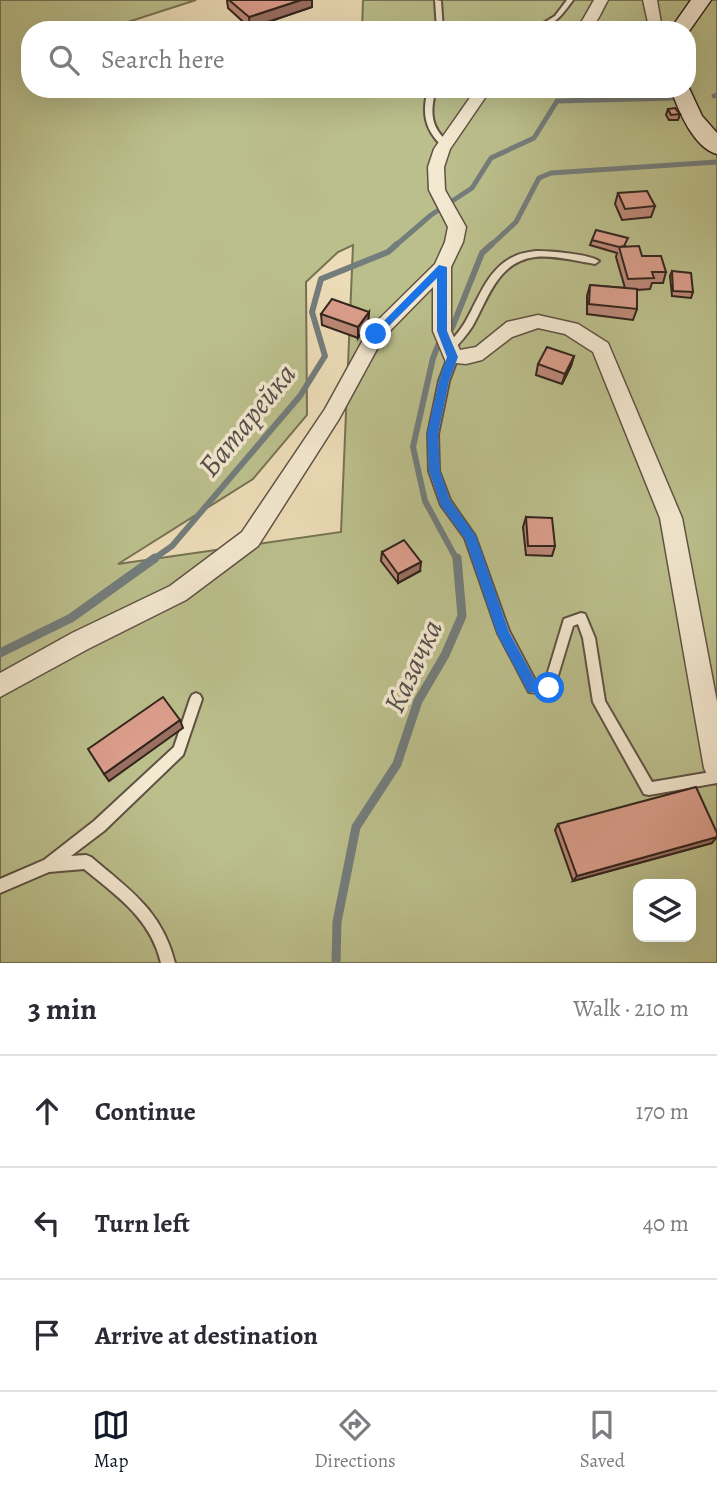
<!DOCTYPE html>
<meta charset="utf-8">
<style>
body{margin:0;font-family:Alegreya,serif;background:#f7f7f7;color:#2b2b33}
.controls{position:absolute;right:21px;bottom:21px;display:grid;overflow:hidden;border-radius:14px;box-shadow:0 7px 28px #0002}
.controls button{width:63px;height:63px;display:grid;place-items:center;padding:0;border:0;border-bottom:2px solid #e1e1e2;background:#fff;color:#2b2b33;font:35px sans-serif}
.stop{position:absolute;width:21px;height:21px;margin:-16px;border:5px solid #1a73e8;border-radius:50%;background:#fff}
.stop.end{background:#1a73e8;border-color:#fff;box-shadow:0 2px 7px #0008}
.list{margin:0;padding:0;list-style:none}
h2{display:flex;justify-content:space-between;align-items:center;height:91px;margin:0;padding:0 28px;font-size:30px}
h2 small{font-size:23px;font-weight:400;color:#7c7c81}
.list li{display:grid;grid-template-columns:46px 1fr auto;gap:21px;align-items:center;box-sizing:border-box;height:112px;padding:0 28px;border-top:2px solid #e1e1e2}
.list b{display:block;font-size:26px;white-space:nowrap}
.list em{font-size:23px;font-style:normal;color:#7c7c81}
.icon{flex:none;width:38px;height:38px;fill:none;stroke:currentColor;stroke-width:2;stroke-linecap:round;stroke-linejoin:round}
.map{position:relative;flex:none;width:717px;height:963px;overflow:hidden}
.search{position:absolute;background:#fff;box-shadow:0 7px 28px #0002;left:21px;right:21px;top:21px;height:77px;display:flex;align-items:center;gap:18px;box-sizing:border-box;padding:0 24px;border-radius:28px;color:#7c7c81;font-size:26px}
.sheet{height:427px;background:#fff}
nav{display:flex;justify-content:space-around;align-items:center;box-sizing:border-box;height:98px;border-top:2px solid #e1e1e2;background:#fff;font-size:19px;color:#7c7c81}
nav a{display:grid;justify-items:center;gap:4px}
nav .on{color:#111827}
.map>svg:first-child{display:block}
</style>
<div class="map">
<svg width="717" height="963" viewBox="0 0 717 963">
<rect width="100%" height="100%" fill="#ecdcb7"/>
<filter id="stains"><feTurbulence type="fractalNoise" baseFrequency=".00286" numOctaves="4"/><feColorMatrix values="0 0 0 0 .2 0 0 0 0 .09 0 0 0 0 .02 0 0 0 .5 -.17"/></filter>
<radialGradient id="worn" r=".72"><stop offset=".6" stop-color="#630" stop-opacity="0"/><stop offset="1" stop-color="#630" stop-opacity=".3"/></radialGradient>
<!-- green -->
<path fill="#bbbf8c" stroke="#767254" stroke-width="2" fill-rule="evenodd" d="M0,0H196L103,30H30V89H687V30H362L363,0H717V963H0ZM353,245L341,532L118,564L253,479L307,415L306,282L338,252ZM638,884H691V937H638Z"/>
<g fill="none" stroke-linecap="round" stroke-linejoin="round">
<!-- stream-far2 -->
<path stroke="#737d7c" stroke-width="5" d="M714,96L717,95
M395,246L431,215L472,188L491,158L534,138L557,101L675,98
M490,246L516,222L539,178L551,173L717,162"/>
<!-- stream-far1 -->
<path stroke="#737d7c" stroke-width="6" d="M452,328L482,253L492,244
M439,343L433,358L413,447L425,501L457,560
M152,560L172,546L300,396L325,356L312,312L321,279L388,252L397,244"/>
<!-- stream -->
<path stroke="#737d7c" stroke-width="9" d="M0,653L71,618L155,558
M336,963L337,922L356,827L397,764L418,701L445,655L462,616L457,558"/>
<defs>
<path id="lane" d="M435,0L441,1L443,30H437Z
M567,0H573C563,14 551,30 532,30L555,16Z
M428,89H436C430,111 430,127 448,142V146H442C424,129 422,112 428,89Z
M536,251C551,251 588,254 599,261L595,264C576,261 555,255 535,257C497,262 488,299 472,327C466,336 459,344 451,352H445L443,350C450,341 458,334 464,324C478,301 487,268 515,256C521,253 529,252 536,251Z
M453,354L458,357L449,381L438,434L439,471L450,500L475,536L509,631L536,682H545L564,619L581,613L585,614L595,638L605,701L652,782L717,771V783L649,795L644,794L593,702L583,638L578,624L573,626L553,692L549,694L529,692L498,633L465,538L441,505L429,471L428,434L439,381L448,357Z
M196,693L200,695L202,699L183,755L104,831L71,856L86,855L91,857C130,890 162,911 175,963H161C151,919 117,896 84,869L49,872L0,893V879L44,860L94,821L174,747L190,699L192,695Z"/>
<path id="street" d="M594,0H608C596,21 598,30 571,30L582,21Z
M643,0H657L661,23L667,30H652L649,27Z
M476,89H491L450,149L444,167L445,190L466,227L463,242L451,267V331L460,350L476,347L507,322L538,315L578,324L608,343L682,518L717,702V781L708,777L704,768L660,518L593,352L565,334L538,328L512,337L482,360L466,364L446,362L433,331V287L383,338L339,419L258,546L186,600L88,649L0,697V673L72,633L170,586L242,532L325,409L369,329L435,264L445,242L448,227L429,190L428,167L434,149Z"/>
<path id="secondary" d="M691,0H711L687,34V30H670Z
M687,84L702,116L717,133V154C694,148 678,110 671,89H687Z"/>
</defs>
<!-- lane casing -->
<use href="#lane" stroke="#605244" stroke-width="4"/>
<!-- street casing -->
<use href="#street" stroke="#605244" stroke-width="3"/>
<!-- secondary casing -->
<use href="#secondary" stroke="#32241d" stroke-width="3"/>
<!-- lane -->
<use href="#lane" fill="#f3e8d0" fill-rule="evenodd"/>
<!-- street -->
<use href="#street" fill="#f3e8d0" fill-rule="evenodd"/>
<!-- secondary -->
<use href="#secondary" fill="#f3e8d0" fill-rule="evenodd"/>
</g>
<!-- wall -->
<path fill="#bc8878" stroke="#32241d" stroke-width="2" d="M227,0H312V7L250,28L228,8Z
M526,89H553V91L531,96Z
M668,109L680,114L678,120H669L666,115Z
M618,193L655,206L651,217L622,220L615,204Z
M592,240L625,246L666,272L663,283H652L650,289L637,290V309L633,320L587,314V296L590,285L625,288L616,257L617,253L590,245Z
M672,271L693,292L691,298L672,296L670,276Z
M369,312L368,323L358,338L322,325L321,314Z
M574,356L571,366L562,384L536,375L538,364Z
M526,517L555,546L552,556L526,555L523,527Z
M382,552L420,571L398,583L381,561Z
M558,824L712,843L573,881L555,830Z"/>
<!-- shaded-wall -->
<path fill="#996f62" stroke="#32241d" stroke-width="2" d="M301,0H312V7L250,28L249,17Z
M537,89H553V91L531,96L532,90Z
M369,312L368,323L358,338V327Z
M574,356L571,366L562,384L565,374Z
M421,562L420,571L398,583V574Z
M180,720L183,728L109,781L104,774Z
M717,837L712,843L573,881L577,876Z"/>
<!-- building -->
<path fill="#db9e8c" stroke="#32241d" stroke-width="2" d="M229,0H301L249,17Z
M675,108L680,114L671,115L668,109Z
M647,191L655,206L625,209L618,193Z
M596,230L628,238L624,246L619,247L592,240Z
M639,246L642,256H661L666,272H652L654,278L628,279L619,247Z
M672,271L691,273L693,292L673,291Z
M590,285L637,289V309L589,304Z
M332,299L369,312L358,327L321,314Z
M547,347L574,356L565,374L538,364Z
M526,517L552,518L555,546H528Z
M404,540L421,562L398,574L382,552Z
M163,697L180,720L104,774L88,749Z
M696,787L717,833V837L577,876L558,824Z"/>
<!-- route -->
<path fill="#1a73e8" d="M439,265L447,267V331L458,357L449,381L438,434L440,471L450,500L476,536L509,632L536,682L554,684V693L528,692L497,633L465,539L441,506L429,471L427,434L439,381L447,357L437,331V278L379,336L371,334Z"/>
<g text-anchor="middle" dominant-baseline="central" stroke-width="7" stroke-linejoin="round" paint-order="stroke">
<!-- water labels -->
<g font-size="30" font-style="italic" fill="#53504c" stroke="#f3e8d0">
<text transform="translate(247 420) rotate(-51)">Батарейка</text>
<text transform="translate(413 666) rotate(-65)">Казачка</text>
</g>
</g>
<rect width="100%" height="100%" filter="url(#stains)"/>
<rect width="100%" height="100%" fill="url(#worn)"/>
</svg>
<div class="controls">
<button><svg class="icon" aria-label="layers" viewBox="0 0 24 24"><path d="M12 4l9 5-9 5-9-5zM3 14l9 5 9-5"/></svg></button>
</div>
<div class="stop" style="left:549px;top:688px"></div>
<div class="stop end" style="left:376px;top:334px"></div>
<div class="search"><svg class="icon" aria-label="search" viewBox="0 0 24 24"><circle cx="10" cy="10" r="6"/><path d="M15 15l6 6"/></svg>Search here</div>
</div>
<section class="sheet">
<h2>3 min<small>Walk · 210 m</small></h2>
<ul class="list">
<li><svg class="icon" aria-label="ahead" viewBox="0 0 24 24"><path d="M12 20V5M6 11l6-6 6 6"/></svg><div><b>Continue</b></div><em>170 m</em></li>
<li><svg class="icon" aria-label="left" viewBox="0 0 24 24"><path d="M17 20v-9H6M10 6l-5 5 5 5"/></svg><div><b>Turn left</b></div><em>40 m</em></li>
<li><svg class="icon" aria-label="arrive" viewBox="0 0 24 24"><path d="M6 21V4h12l-3 4 3 4H6"/></svg><div><b>Arrive at destination</b></div></li>
</ul>
</section>
<nav>
<a class="on"><svg class="icon" aria-label="map" viewBox="0 0 24 24"><path d="M3 6l6-2 6 2 6-2v14l-6 2-6-2-6 2zM9 4v14M15 6v14"/></svg>Map</a>
<a><svg class="icon" aria-label="directions" viewBox="0 0 24 24"><path d="M12 3l9 9-9 9-9-9zM9 14v-3h6M13 9l2 2-2 2"/></svg>Directions</a>
<a><svg class="icon" aria-label="saved" viewBox="0 0 24 24"><path d="M7 4h10v16l-5-4-5 4z"/></svg>Saved</a>
</nav>
